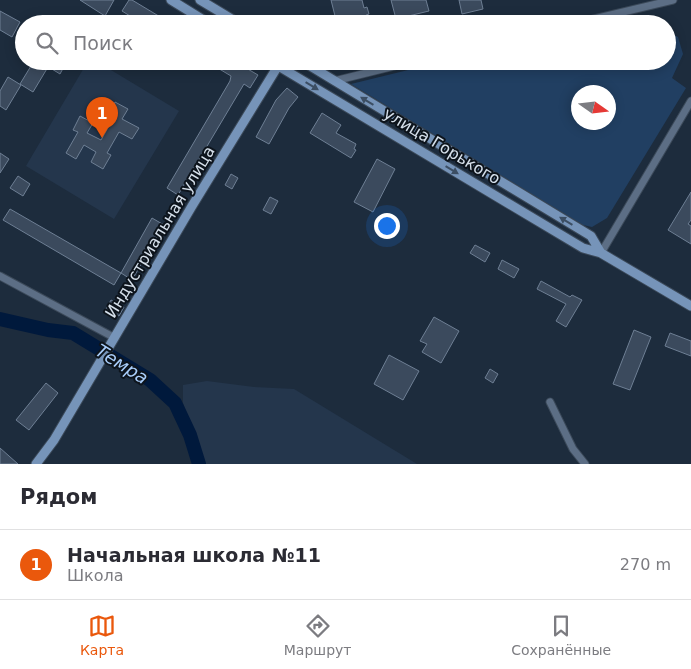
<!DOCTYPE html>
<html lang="ru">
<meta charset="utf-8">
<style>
body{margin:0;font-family:"DejaVu Sans",sans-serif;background:#f2f2f3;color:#2b2b33}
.compass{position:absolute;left:571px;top:85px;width:45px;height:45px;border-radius:50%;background:#fff;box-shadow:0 2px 12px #0003;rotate:104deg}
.you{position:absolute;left:386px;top:225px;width:18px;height:18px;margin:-12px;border:4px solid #fff;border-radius:50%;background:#1a73e8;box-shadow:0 0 0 8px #1a73e833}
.badge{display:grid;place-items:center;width:32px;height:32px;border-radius:50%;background:#ea580c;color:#fff;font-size:16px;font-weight:700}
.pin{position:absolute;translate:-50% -41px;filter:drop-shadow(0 1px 2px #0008)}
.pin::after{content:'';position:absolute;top:26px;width:18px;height:15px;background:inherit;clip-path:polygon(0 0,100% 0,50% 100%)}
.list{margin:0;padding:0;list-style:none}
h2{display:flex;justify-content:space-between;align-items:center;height:65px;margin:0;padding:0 20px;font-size:21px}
h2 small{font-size:16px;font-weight:400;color:#7c7c81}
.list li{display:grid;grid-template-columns:32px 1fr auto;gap:15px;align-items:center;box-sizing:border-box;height:70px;padding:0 20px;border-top:1px solid #e1e1e2}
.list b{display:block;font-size:19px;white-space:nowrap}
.list p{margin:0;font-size:16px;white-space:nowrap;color:#7c7c81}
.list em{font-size:16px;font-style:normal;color:#7c7c81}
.icon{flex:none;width:28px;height:28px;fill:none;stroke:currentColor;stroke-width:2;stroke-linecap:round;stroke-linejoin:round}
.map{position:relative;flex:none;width:691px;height:464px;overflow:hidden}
.search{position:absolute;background:#fff;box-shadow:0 2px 12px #0003;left:15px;right:15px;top:15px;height:55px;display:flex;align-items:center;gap:12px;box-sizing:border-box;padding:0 18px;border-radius:28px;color:#7c7c81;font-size:19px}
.sheet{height:135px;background:#fff}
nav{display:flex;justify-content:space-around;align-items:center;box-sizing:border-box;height:70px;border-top:1px solid #e1e1e2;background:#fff;font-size:14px;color:#7c7c81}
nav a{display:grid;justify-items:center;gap:2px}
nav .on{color:#ea580c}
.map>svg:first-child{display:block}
</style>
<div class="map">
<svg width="691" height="464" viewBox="0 0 691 464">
<rect width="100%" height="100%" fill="#1d2c3d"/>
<!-- built -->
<path fill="#24364c" d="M88,61H96L179,111L114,219L26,166Z
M207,381L254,387L294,389L417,464H206L200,457L183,403V385Z"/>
<!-- green -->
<path fill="#213f62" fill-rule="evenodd" d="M635,15L652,24H601Z
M667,31L678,37L683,54L672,78L686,88L607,218L592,227L583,225L351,84L445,61H667ZM578,92H608V122H578Z"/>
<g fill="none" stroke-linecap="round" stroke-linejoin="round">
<!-- river -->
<path stroke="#00193c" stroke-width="14" d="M0,319L48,330L73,333L150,380L175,403L190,435L199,464"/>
</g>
<!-- building -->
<path fill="#3b4a5d" stroke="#6e7f94" d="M80,0H114L105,16Z
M129,0H132L172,24H143L122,11Z
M331,0H362L364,8L367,7L369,14L366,15L368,24H337Z
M391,0H426L429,11L396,19Z
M459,0H481L483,9L462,14Z
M0,11L20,22L12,37L0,30Z
M34,61H39L48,67L33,92L20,84Z
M50,61H67L60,74L47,66Z
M206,61H234L258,75L250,88L244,84L178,195L167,188L230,81L231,76Z
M8,77L21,85L6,110L0,106V91Z
M287,88L298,97L289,108L269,144L256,137L276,100Z
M115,102L128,109L122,119L139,128L132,139L119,132L107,153L111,155L103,169L91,162L96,152L84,145L76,159L66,153L78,132L73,130L80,116L93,123L87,133L101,140L113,119L108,116Z
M322,113L341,125L336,133L356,144L354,149L356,150L351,158L310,133Z
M0,153L9,159L0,173Z
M377,159L395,169L373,212L354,202Z
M231,174L238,178L232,189L225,185Z
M18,176L30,184L23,196L10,188Z
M691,192V220L688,224L691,226V244L668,230Z
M270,197L278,201L271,214L263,210Z
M10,209L121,273L114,285L3,220Z
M152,218L164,225L132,280L121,273Z
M475,245L490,253L485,262L470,253Z
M502,260L519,269L514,278L498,269Z
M541,281L570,297L572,295L582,300L566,327L556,321L566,304L537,289Z
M111,300L124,307L119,316L106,309Z
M434,317L459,331L441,363L422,352L427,344L420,341Z
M634,330L651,337L630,390L613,384Z
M670,333L691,341V356L665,346Z
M389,355L419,371L403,400L374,384Z
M490,369L498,374L493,383L485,378Z
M46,383L58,393L29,430L16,420Z
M0,448L18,464H0Z"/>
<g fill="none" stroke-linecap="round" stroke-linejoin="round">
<defs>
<path id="street" d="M573,24L673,0
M334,81L415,61
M601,253L691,101
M0,276L115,338
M550,402L573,449L585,464"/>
<path id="secondary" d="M171,0L210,24
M200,0L240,24
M270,61L583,248L601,253L691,306
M302,61L591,236L601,253
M36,464L54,440L192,206L281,61"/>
</defs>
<!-- street casing -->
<use href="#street" stroke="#3b4959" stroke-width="9"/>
<!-- secondary casing -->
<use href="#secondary" stroke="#3b4959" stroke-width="11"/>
<!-- street -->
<use href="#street" stroke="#5c6e85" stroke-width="7"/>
<!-- secondary -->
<use href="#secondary" stroke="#7694b9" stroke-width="9"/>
</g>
<!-- one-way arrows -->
<defs><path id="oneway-solid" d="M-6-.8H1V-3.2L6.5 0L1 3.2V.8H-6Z" transform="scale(1.25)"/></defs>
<g fill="#3c4e63">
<use href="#oneway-solid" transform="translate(312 86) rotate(31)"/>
<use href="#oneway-solid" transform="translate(367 101) rotate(-149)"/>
<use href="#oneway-solid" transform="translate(452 170) rotate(31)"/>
<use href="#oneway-solid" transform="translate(566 221) rotate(-149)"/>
</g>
<g text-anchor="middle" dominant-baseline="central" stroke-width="4" stroke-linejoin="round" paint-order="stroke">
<!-- street labels -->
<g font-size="16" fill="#d6e0eb" stroke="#0d141c">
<text transform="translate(442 146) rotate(31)">улица Горького</text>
<text transform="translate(160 232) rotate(-59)">Индустриальная улица</text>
</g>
<!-- water labels -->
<g font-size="18" font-style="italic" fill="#a9cefb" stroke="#0d141c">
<text transform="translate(122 364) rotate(32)">Темра</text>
</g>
</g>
</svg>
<svg class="compass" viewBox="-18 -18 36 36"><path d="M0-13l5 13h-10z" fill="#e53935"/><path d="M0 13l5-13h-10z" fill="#7c7c81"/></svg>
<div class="you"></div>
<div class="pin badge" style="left:102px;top:138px">1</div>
<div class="search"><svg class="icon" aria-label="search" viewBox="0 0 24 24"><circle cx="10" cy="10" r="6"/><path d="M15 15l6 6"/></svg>Поиск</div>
</div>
<section class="sheet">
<h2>Рядом<small></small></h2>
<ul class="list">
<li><span class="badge">1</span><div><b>Начальная школа №11</b><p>Школа</p></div><em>270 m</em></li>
</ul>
</section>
<nav>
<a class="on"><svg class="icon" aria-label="map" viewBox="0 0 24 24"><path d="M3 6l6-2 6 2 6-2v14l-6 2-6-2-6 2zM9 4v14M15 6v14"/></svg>Карта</a>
<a><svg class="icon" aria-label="directions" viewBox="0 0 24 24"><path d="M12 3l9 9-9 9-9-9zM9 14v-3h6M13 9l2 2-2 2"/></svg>Маршрут</a>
<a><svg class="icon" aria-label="saved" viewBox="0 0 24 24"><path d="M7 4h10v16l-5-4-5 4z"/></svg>Сохранённые</a>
</nav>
